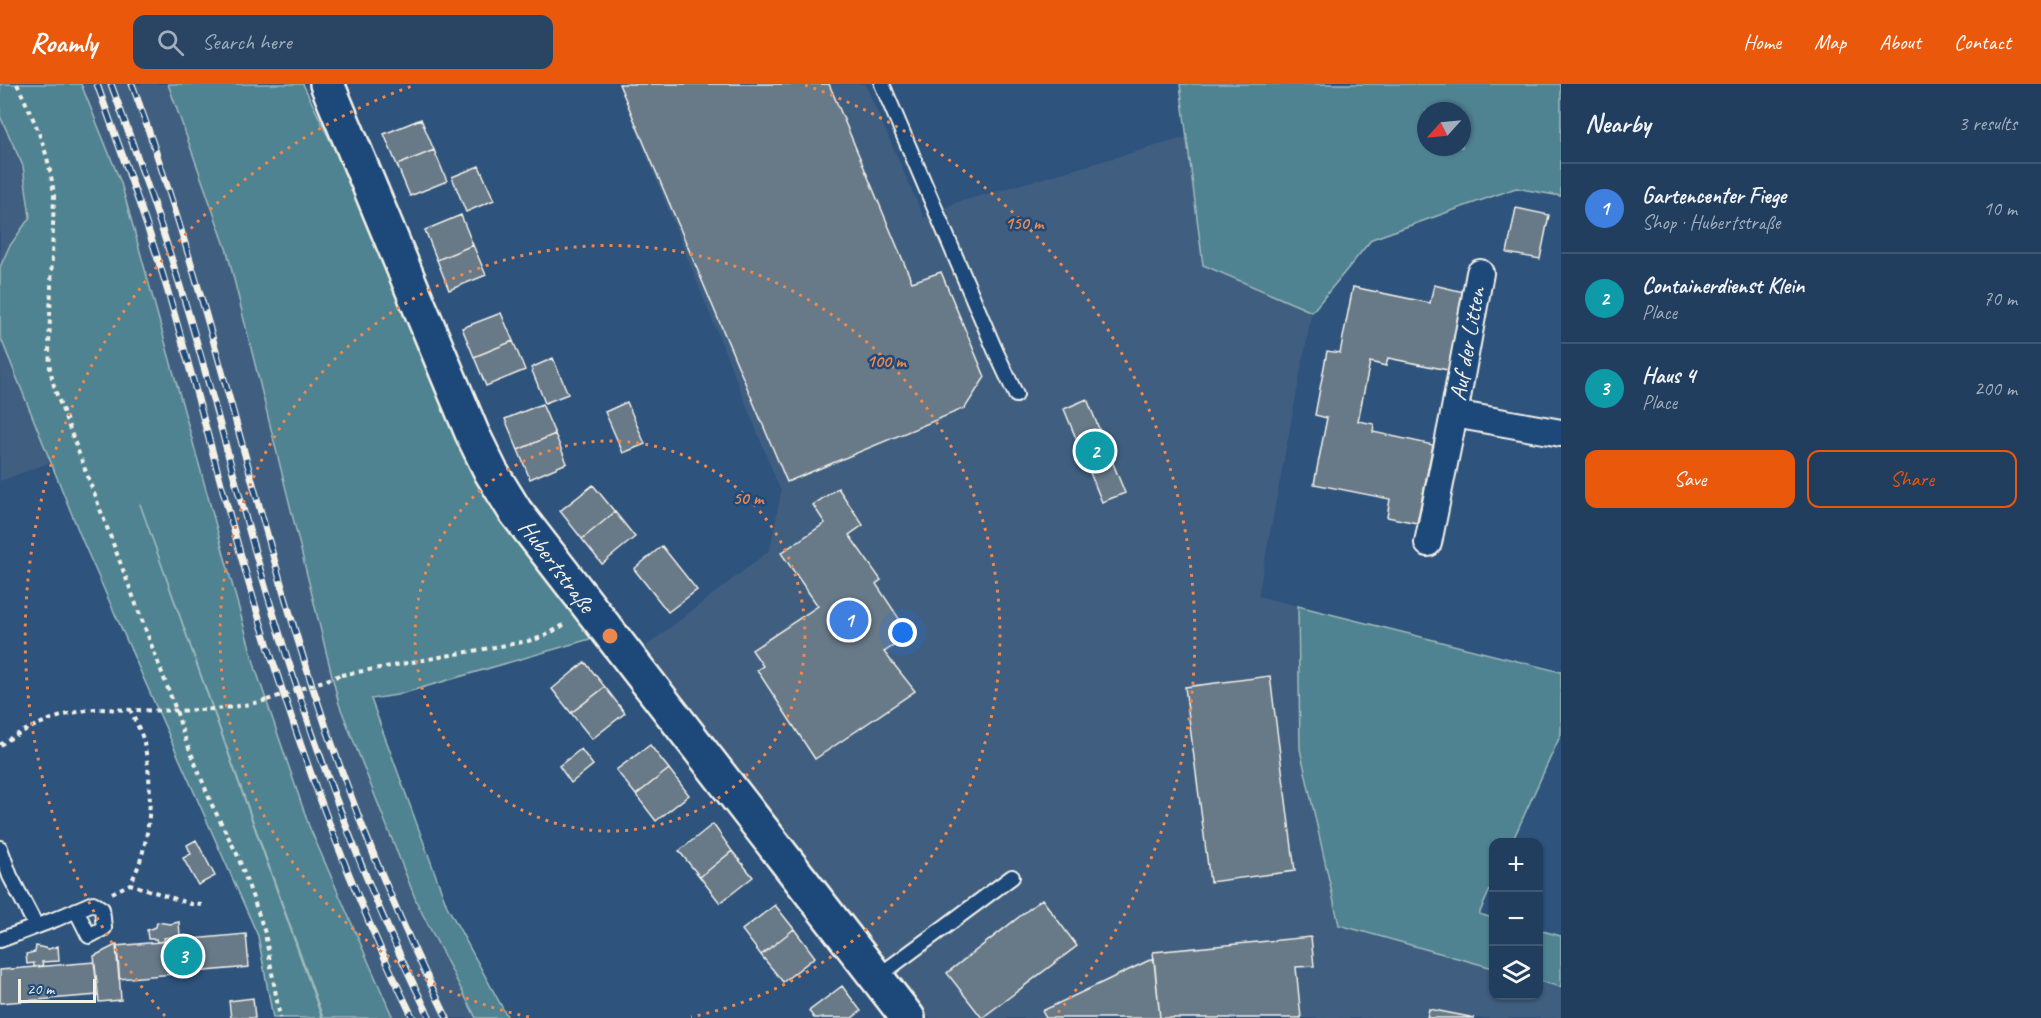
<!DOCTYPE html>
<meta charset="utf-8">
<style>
body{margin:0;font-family:Caveat,sans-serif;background:#2a4564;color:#f1f3f6}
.controls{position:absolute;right:18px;bottom:18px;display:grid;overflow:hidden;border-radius:12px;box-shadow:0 2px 4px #0004}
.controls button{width:54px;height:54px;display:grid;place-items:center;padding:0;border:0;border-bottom:2px solid #3f5773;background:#223e5e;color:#f1f3f6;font:30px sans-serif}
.compass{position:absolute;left:1417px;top:18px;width:54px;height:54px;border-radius:50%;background:#223e5e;box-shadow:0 2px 4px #0004;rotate:243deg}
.scale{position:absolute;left:18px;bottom:15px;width:78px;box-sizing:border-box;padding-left:6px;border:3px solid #f4f1e8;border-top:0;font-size:16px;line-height:21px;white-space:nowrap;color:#f4f1e8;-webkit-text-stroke:4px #1f4a7a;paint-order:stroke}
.you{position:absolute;left:903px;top:549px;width:21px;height:21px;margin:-15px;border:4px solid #fff;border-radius:50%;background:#1a73e8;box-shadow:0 0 0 9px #1a73e833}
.badge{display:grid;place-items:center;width:39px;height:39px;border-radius:50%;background:#ea580c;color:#fff;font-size:20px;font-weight:700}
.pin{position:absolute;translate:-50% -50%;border:3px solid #fff;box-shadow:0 2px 6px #0006}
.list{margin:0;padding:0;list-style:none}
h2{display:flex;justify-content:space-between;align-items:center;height:78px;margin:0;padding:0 24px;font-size:26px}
h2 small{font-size:20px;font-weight:400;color:#a2aebc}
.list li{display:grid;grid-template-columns:39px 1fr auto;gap:18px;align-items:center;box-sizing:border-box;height:90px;padding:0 24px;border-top:2px solid #3f5773}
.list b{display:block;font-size:22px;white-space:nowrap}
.list p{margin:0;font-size:20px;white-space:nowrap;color:#a2aebc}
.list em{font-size:20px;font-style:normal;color:#a2aebc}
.actions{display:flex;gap:12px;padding:18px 24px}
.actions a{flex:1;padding:14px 0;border:2px solid #ea580c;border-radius:12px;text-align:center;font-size:21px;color:#ea580c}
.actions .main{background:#ea580c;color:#fff}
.icon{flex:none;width:33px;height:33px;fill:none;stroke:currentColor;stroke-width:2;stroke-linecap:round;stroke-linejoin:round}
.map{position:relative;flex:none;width:1561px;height:934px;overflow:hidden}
header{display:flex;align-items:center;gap:36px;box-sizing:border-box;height:84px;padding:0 30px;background:#ea580c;color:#fff}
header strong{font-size:28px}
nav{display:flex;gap:33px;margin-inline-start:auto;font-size:21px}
.search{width:420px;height:54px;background:#2a4564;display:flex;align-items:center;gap:15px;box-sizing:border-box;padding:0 21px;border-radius:12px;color:#a2aebc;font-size:22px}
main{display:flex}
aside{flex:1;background:#223e5e}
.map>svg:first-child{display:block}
</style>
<header>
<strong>Roamly</strong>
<div class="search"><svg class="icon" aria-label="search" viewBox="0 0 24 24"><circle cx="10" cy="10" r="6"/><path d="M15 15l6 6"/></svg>Search here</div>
<nav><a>Home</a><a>Map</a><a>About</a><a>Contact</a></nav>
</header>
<main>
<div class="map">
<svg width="1561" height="934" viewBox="0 0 1561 934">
<rect width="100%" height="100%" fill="#2e537d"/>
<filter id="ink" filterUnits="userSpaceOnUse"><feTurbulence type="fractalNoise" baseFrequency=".0167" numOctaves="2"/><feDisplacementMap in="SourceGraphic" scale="12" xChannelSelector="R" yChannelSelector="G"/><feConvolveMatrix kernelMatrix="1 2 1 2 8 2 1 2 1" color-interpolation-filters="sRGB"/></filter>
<g filter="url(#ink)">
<!-- built -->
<path fill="#3f5e80" d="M81,0H168L227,167L338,620L417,819L476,934H393L309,742L256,586L121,99Z
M618,0H865L924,134L955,119L1187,53L1203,181L1312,228L1258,512L1298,522L1300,665L1339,841L1493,884L1494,912H1538L1539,897L1561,903V934H911L631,574L770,466L781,408Z
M0,32L23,82L30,133L9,163L0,183Z
M0,252L51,378L0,397Z"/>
<!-- green -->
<path fill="#4f8391" stroke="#a2babc" stroke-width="1.5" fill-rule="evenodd" d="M0,0H81L121,99L256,586L309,742L393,934H323L140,420L322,934H273L258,852L83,458L0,252V183L9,163L30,133L23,82L0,32Z
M168,0H303L469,346L607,550L397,611L371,615L447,822L508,934H476L417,819L339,620L227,167Z
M1180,0H1561V112L1516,104L1372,155L1312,228L1203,181ZM1426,27H1462V63H1426Z
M1298,522L1561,588V650L1512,758H1494L1493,799L1479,830L1493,834V884L1339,841L1300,665Z
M1539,846L1561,852V903L1539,897Z"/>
<!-- building -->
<path fill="#687988" stroke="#f4f1e8" stroke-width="1.5" d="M619,0H829L912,198L941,188L985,293L965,324L787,398Z
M421,35L434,66L397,81L384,50Z
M434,66L447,97L410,112L397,81Z
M479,82L494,116L466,128L452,93Z
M1516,124L1549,131L1540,175L1507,169Z
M461,131L473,161L437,176L425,146Z
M473,161L486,191L449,206L437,176Z
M1434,201L1464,208L1448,286L1388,274L1386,282L1370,278L1358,337L1374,340L1373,348L1433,361L1417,439L1387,433L1390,415L1314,400L1327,334L1315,331L1327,267L1340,269L1353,203L1430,219Z
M501,229L513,257L474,273L462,244Z
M513,257L525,286L486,302L474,273Z
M553,274L568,310L545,319L531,284Z
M1087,315L1125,409L1102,418L1064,325Z
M627,318L645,360L623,369L605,328Z
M542,320L555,350L518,366L505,335Z
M555,350L567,379L530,395L518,366Z
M593,401L615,428L582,455L560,427Z
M838,404L863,441L849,451L881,496L876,500L910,551L884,568L915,607L815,675L757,586L763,582L752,566L818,522L781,469L825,439L813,421Z
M615,428L635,453L602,480L582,455Z
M662,462L697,506L668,528L634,485Z
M585,578L605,603L571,629L552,605Z
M1270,592L1295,787L1210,798L1185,603Z
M605,603L625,629L592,655L571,629Z
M650,661L669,685L636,711L616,686Z
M581,665L593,681L571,699L559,682Z
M669,685L689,711L656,737L636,711Z
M713,740L732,767L700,793L679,767Z
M196,756L215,792L198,801L183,774L191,770L187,761Z
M732,767L753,793L720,819L700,793Z
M1042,815L1077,862L982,934L947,889Z
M775,821L794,845L761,871L742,846Z
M157,838L170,840L179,838L180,852L164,854L165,857L157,858L156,855H148L147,846L156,843Z
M794,845L815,873L783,898L761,871Z
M246,850L249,883L119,895L116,862Z
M1311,853L1314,882L1296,883L1301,934H1160L1153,868Z
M114,860H117L121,916L99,918L94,872L114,862Z
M36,862L49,865L58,862L59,877L42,878L43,882L34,883V879L27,880L26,870L35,868Z
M1154,874L1160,934H1046L1042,927Z
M94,878L98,911L0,919V886Z
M842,902L861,927L852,934H814L809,927Z
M253,914L255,934H231L229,917Z
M1429,925L1475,934H1427Z"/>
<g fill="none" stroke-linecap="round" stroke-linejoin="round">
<defs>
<path id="lane" d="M882,0L995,266L1016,311
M0,764L10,792L36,842
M0,856L56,835L93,819L102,825L104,844L89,852L76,826
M877,893L1012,793"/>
<path id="street" d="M1454,330L1480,189
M1428,459L1454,330L1561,349"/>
<path id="secondary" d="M327,0L472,349L491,388L515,427L908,934"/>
</defs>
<!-- lane casing -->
<use href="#lane" stroke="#f4f1e8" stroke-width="18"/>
<!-- street casing -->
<use href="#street" stroke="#f4f1e8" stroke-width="30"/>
<!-- secondary casing -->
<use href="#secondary" stroke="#f4f1e8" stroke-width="38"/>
<!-- path -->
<path stroke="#f4f1e8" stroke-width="4" stroke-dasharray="4.5 4.5" stroke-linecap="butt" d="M17,0C36,40 49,67 54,112L49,263L50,285L55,306L176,626L183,649L212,721L237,770L258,828L265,849L280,934
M341,591L528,557L543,553L567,539
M130,625C134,635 140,645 143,655C154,699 153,759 130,800L191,820L203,821
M0,661C28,642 62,629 95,625C152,626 212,631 267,616
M112,809L130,800"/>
<!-- lane -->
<use href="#lane" stroke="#1f4a7a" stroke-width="14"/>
<!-- street -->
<use href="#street" stroke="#1f4a7a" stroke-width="26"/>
<!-- secondary -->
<use href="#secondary" stroke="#1f4a7a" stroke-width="33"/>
<defs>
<path id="rail" d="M97,0C119,62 142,124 162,188C196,300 223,414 257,527C300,666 349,804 413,934
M111,0C133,60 155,121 174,183C210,295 237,410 271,522C314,663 364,802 430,934
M132,0C194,168 235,342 285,513C327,658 380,799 447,934"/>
</defs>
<!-- rail casing -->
<use href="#rail" stroke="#f4f1e8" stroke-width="7"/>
<!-- rail -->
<use href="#rail" stroke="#1f4a7a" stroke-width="4.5" stroke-dasharray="14" stroke-linecap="butt"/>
<!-- path-bridge -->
<path stroke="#f4f1e8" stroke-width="4" stroke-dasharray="4.5 4.5" stroke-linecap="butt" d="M267,616L341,591"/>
</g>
</g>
<!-- distance rings -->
<g fill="none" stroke="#ec874e" stroke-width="3" stroke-dasharray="3 6">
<circle cx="610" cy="552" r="195"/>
<path d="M529 933A390 390 0 1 1 691 933"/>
<path d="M165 932A585 585 0 0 1 415 1M805 1A585 585 0 0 1 1055 932"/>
</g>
<g text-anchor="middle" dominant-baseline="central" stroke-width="5" stroke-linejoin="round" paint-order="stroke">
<!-- street labels -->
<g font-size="24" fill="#f4f1e8" stroke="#1f4a7a">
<text transform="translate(1467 260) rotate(-80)">Auf der Litten</text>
<text transform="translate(557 482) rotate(53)">Hubertstraße</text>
</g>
</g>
<circle cx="610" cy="552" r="9" fill="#ec874e" stroke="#1f4a7a" stroke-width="3"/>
<g font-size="18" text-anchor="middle" font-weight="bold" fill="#ec874e" stroke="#1f4a7a" stroke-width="5" stroke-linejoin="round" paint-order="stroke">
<text x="1024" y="145">150 m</text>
<text x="886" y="283">100 m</text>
<text x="748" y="420">50 m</text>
</g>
</svg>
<div class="controls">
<button>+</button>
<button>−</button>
<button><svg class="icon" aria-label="layers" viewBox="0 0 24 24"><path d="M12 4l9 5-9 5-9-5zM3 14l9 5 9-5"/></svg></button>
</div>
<svg class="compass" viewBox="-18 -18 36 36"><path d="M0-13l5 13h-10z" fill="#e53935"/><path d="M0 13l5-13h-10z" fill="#a2aebc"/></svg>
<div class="scale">20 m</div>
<div class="you"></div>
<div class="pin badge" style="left:849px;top:536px;background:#3f7fe0">1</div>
<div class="pin badge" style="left:1095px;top:367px;background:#0f9aa8">2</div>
<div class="pin badge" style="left:183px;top:872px;background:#0f9aa8">3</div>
</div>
<aside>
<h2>Nearby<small>3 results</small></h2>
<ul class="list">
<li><span class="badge" style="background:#3f7fe0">1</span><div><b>Gartencenter Fiege</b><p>Shop · Hubertstraße</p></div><em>10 m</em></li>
<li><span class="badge" style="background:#0f9aa8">2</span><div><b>Containerdienst Klein</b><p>Place</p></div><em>70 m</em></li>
<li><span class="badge" style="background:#0f9aa8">3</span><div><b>Haus 4</b><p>Place</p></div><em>200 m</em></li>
</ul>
<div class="actions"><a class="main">Save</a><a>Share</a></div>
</aside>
</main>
